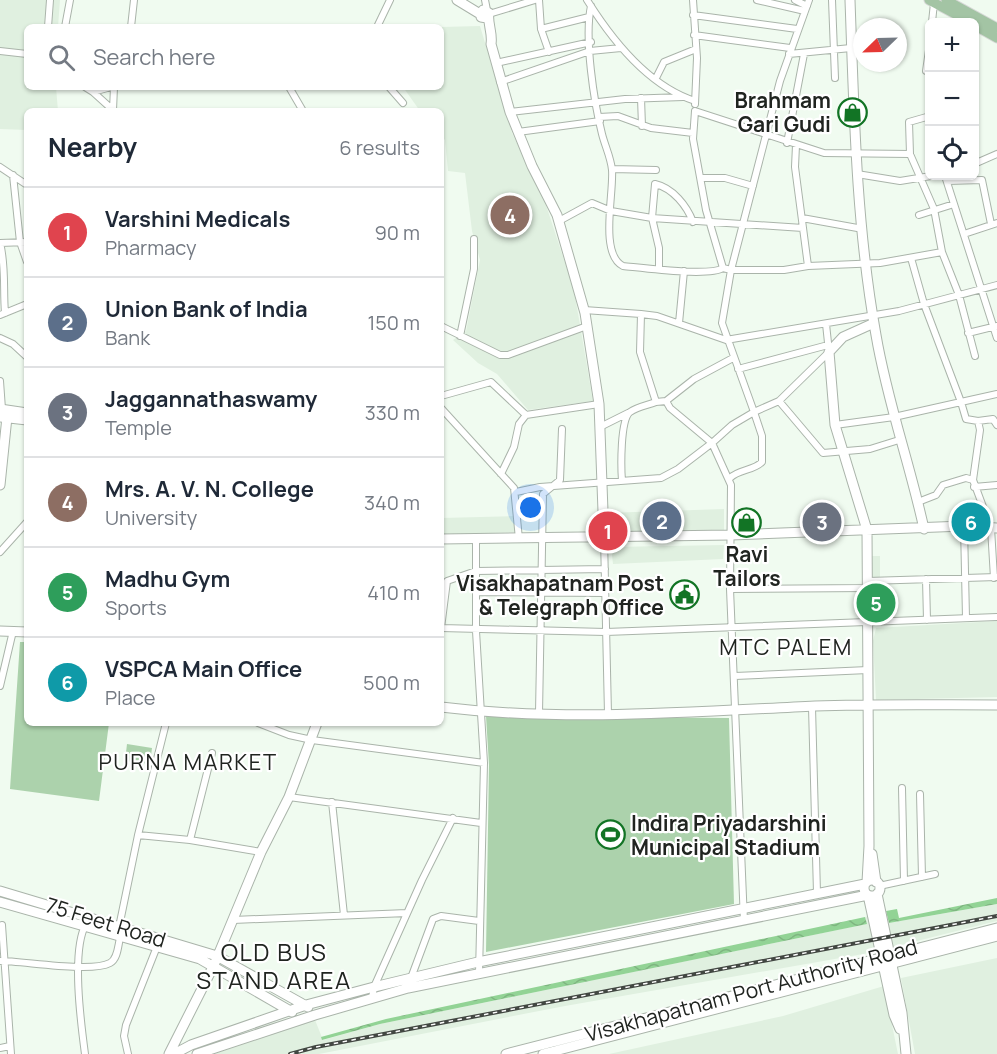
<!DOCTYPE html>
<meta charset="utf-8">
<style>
body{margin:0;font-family:Manrope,sans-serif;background:#f2f2f3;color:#1f2937}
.controls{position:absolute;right:18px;top:18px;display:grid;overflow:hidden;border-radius:9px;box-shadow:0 2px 4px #0004}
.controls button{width:54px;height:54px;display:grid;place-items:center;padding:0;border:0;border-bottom:2px solid #e0e1e3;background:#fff;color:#1f2937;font:30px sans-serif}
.compass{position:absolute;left:853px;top:18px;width:54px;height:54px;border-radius:50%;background:#fff;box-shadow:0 2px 4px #0004;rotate:247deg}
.you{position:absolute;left:531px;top:508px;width:21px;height:21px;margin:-15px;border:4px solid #fff;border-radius:50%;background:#1a73e8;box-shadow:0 0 0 9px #1a73e833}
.badge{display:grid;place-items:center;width:39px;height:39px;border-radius:50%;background:#127425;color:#fff;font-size:20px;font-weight:700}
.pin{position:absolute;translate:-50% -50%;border:3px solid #fff;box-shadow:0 2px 6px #0006}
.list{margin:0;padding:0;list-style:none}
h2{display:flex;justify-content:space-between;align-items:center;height:78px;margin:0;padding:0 24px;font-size:26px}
h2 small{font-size:20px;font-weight:400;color:#747a83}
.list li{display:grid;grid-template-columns:39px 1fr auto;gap:18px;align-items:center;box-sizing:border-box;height:90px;padding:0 24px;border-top:2px solid #e0e1e3}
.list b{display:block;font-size:22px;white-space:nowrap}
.list p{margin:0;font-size:20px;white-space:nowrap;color:#747a83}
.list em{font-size:20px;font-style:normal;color:#747a83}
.icon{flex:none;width:33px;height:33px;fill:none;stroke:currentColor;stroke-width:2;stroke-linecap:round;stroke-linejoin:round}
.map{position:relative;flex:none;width:997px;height:1054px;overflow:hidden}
.search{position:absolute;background:#fff;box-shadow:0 2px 4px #0004;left:24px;top:24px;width:420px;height:66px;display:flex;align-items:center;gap:15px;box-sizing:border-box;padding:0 21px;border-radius:9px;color:#747a83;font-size:22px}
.panel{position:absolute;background:#fff;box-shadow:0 2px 4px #0004;left:24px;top:108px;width:420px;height:618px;border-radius:9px}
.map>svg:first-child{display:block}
</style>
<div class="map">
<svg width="997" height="1054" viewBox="0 0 997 1054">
<defs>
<pattern id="water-waves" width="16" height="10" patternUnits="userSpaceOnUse" patternTransform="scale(1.5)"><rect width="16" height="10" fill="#92d395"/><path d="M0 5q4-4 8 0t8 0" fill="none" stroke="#7eb580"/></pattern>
</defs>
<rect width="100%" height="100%" fill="#f0fbf0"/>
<!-- built -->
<path fill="#e0f0e0" d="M0,0H60L58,27H27V87H56L58,111H27V130L0,129Z
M480,26L512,133L544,199L574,290L593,401L528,410L497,374L478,363L453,340L466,331L480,260L472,231L465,173L448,171L445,140L441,136V111H420L403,87H441V27Z
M724,509V530L606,533L605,513Z
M516,516L517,532L441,535V518Z
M724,545L723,559L613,564L611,547Z
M872,556H880V620H872Z
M997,621V697L876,700L873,641L876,628Z
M997,904V921L869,953L565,1006L319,1054H212L315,1020L323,1040L380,1024L866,924L865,917L886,911L889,923Z
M997,958V1054H915L901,978Z
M884,986L898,1054H609L783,1016Z"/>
<!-- grass -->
<path fill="#acd2ac" d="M20,642H27V723H109L99,801L10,789Z
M486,716L729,718L734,904L486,952L489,765Z
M127,744L152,748L150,764L125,761Z"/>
<!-- water -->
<path fill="url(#water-waves)" d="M997,898V904L889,923L886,911L897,909L899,918Z
M865,917L867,924L380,1024L322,1040L321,1037L386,1019Z"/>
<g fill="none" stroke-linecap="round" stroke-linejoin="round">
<defs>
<path id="street" d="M485,0L487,10
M539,0L541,29L589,17
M587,0C612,40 648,86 695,101
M693,0L697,58L695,104
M757,0L805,11
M795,0L807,6
M809,0L780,81L731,270H784L808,266L880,263L942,252
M832,0L835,78
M591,6C584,38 594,102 602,134C605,146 611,158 612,170C614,193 599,254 623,266C643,268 709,277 723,268
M489,14L535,0
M693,15L797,29
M932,22L934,3
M48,27L50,0
M65,27L70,0
M131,27L134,0
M377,27L390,0
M541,29L549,52
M694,35L790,48
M0,51L27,54
M789,54L851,48
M496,63L591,42
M926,71L930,43
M656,78L664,62L696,49
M500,82L590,51L621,48
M85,87L93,92L111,87
M289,87L303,111
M389,87L403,103
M93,92L114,111
M641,98L642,126
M113,110L114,87
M510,112L625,99L683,97
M599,117L618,116L651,128L693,133
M518,132L600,121
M787,143L804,54
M796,145L795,167L808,266
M910,154L909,122L930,116
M974,164L997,154
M0,167L27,185
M612,169L656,170
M857,174L900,181L931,176
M13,175L20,242L27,262
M945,176L997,338
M702,178H725L753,186
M947,181L982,180L991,224
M919,215L954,204
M802,218L863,229
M559,221L592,203L611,211L652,218L655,184C673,188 687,206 693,222
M964,234L997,223
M0,243C6,266 3,290 5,313
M0,243L27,242
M911,258L924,304L961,402L997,394
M659,269V248L652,218L803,228
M584,310L641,314
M0,315L27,304
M679,323L684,271
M441,326L500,355H508L587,326
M968,333L997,326
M460,336L474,269V239
M0,338L13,344L27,357
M738,369L828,345
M0,381L2,409
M441,396L491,382L526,415L599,404
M666,401L656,402L640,352L641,314L657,316L726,340L899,311L997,285
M779,401L829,352L826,324
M441,408L514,488L519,539
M978,421L993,419L997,425
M835,425L894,417L961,402L966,419L978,421L980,430L973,480L991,528L994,578
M600,427L628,413
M501,474L514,447L519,424L526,415
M730,478C739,469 753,471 762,462V436L754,412L779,401L823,453L870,449L899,440
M622,481C621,468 620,420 630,412C637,407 648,405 656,402
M974,487L997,485
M516,492L540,487L661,478L678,469L712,443L670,408L666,401L694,379L733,358
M918,502L936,495L943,485L966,478L973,480
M964,526L966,618
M604,538L608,714
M476,541V631L484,763L479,973
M0,552L27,522
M926,579L927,620
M868,581L997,577
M730,589L868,588
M476,592L605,593
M441,628L606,632L997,617
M441,628L447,581L476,571L605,569
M735,676L868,670
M0,686L13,631
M812,707L817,893
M539,713L543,494L560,480L562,429
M258,723L289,735L312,740L484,763
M902,788L904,881
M920,794L922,877
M289,797L481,823
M332,802L344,915
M138,835L190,840L261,852
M190,840L212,753
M879,886L935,874
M233,920L407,913
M744,921L730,589L731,485L712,443L732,425L754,412L722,323L731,270L723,268L706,210L693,139L695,111L824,153L910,154L934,209L942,252L959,295L975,356
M2,925L11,1054
M119,927L138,835L166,723
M0,961C24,961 91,973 110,963C118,959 118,945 120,938
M411,978L433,919L441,916L479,921
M372,998L374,987L422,880L453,818
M0,1048L10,1046
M85,1054C81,1024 71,950 86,924
M128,1054L124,1036L126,1025L158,944"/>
<path id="secondary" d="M457,0L480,14
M850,0C854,111 856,225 876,335C887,401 910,464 924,529
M487,18L481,17L483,10L489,13C487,23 493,33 491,44L510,112L532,166L557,215L585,313L599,404L604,538
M0,409L27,413
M0,417L27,420
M0,485L7,417
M441,539L731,535L964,526L997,528
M0,631L27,632
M441,707C565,722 691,712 815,706C875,704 936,705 997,705
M872,854L876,882
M864 888a8 8 0 1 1 16 0a8 8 0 1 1-16 0Z
M867,882L869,846L867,530L835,425L829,352L843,337L874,323
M0,891L217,956L308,1007
M877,894L902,1013L906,1054
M868,895L894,1015L900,1029
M0,902L200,959L292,1012
M169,1054L214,965L261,852L289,797L317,723
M174,1054L191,1045L306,1005L374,987L478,962L865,884
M197,1054L315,1015L408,988L868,895
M506,1054L997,928
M543,1054L997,936"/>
<path id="primary" d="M929,0L970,22
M946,0L997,28
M974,25L997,38"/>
</defs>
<!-- street casing -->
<use href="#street" stroke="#aab4aa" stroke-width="8"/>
<!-- secondary casing -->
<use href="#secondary" stroke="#aab4aa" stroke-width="11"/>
<!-- primary casing -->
<use href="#primary" stroke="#d7d8d7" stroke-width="11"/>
<!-- street -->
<use href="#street" stroke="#fff" stroke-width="6"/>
<!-- secondary -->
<use href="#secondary" stroke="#fff" stroke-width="9"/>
<!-- primary -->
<use href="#primary" stroke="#a3c4a4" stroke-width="9"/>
<defs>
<path id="rail" d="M290,1054L316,1047L997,916"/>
</defs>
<!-- rail casing -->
<use href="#rail" stroke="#424742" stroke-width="4"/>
<!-- rail -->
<use href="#rail" stroke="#fff" stroke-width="1.5" stroke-dasharray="4.5" stroke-linecap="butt"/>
</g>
<!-- icons -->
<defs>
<symbol id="shop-ring" viewBox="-11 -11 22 22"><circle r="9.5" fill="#fff" stroke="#127425" stroke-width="1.5"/><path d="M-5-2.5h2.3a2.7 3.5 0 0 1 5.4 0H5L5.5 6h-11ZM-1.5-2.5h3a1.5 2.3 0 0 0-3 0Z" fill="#127425"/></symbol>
<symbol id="civic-ring" viewBox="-11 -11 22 22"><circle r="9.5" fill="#fff" stroke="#127425" stroke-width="1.5"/><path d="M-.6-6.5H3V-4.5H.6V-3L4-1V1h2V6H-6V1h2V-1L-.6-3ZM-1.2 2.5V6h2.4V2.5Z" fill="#127425"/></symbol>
<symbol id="stadium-ring" viewBox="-11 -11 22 22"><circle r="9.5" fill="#fff" stroke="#127425" stroke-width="1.5"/><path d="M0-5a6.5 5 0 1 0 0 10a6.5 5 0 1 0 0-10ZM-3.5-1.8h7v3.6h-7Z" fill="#127425"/></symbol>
</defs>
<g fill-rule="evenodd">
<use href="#shop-ring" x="836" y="96" width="33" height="33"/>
<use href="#shop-ring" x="730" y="506" width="33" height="33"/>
<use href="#civic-ring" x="668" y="578" width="33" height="33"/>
<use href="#stadium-ring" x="594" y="818" width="33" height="33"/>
</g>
<g text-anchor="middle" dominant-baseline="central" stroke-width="4.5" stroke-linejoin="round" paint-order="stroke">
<!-- poi labels -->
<g font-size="21" font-weight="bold" fill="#202420" stroke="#fff" text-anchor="end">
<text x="831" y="100">Brahmam<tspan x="831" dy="24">Gari Gudi</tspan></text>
<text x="747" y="554" text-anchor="middle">Ravi<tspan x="747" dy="24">Tailors</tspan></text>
<text x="664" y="583">Visakhapatnam Post<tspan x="664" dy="24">&amp; Telegraph Office</tspan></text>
<text x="631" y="823" text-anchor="start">Indira Priyadarshini<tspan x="631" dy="24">Municipal Stadium</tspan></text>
</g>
<!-- street labels -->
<g font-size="21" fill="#202420" stroke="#fff">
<text transform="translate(106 922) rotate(17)">75 Feet Road</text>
<text transform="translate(751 990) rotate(-15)">Visakhapatnam Port Authority Road</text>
</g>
<!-- neighbourhood labels -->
<g font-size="22" letter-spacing="1.5" fill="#202420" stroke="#fff">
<text x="786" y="647">MTC PALEM</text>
<text x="188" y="762">PURNA MARKET</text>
</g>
<!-- quarter labels -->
<g font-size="24" letter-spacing="1.5" fill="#202420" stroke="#fff">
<text x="274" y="951">OLD BUS<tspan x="274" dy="28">STAND AREA</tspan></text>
</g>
</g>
</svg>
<div class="controls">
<button>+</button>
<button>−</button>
<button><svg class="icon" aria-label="locate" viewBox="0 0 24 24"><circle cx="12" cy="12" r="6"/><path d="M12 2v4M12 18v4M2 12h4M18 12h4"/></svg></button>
</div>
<svg class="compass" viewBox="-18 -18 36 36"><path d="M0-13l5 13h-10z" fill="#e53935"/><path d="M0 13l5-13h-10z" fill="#747a83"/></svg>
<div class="you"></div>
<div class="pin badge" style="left:608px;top:531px;background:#e0444e">1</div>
<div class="pin badge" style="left:662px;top:521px;background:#5c6f8a">2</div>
<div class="pin badge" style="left:822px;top:522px;background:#6b7280">3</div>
<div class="pin badge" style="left:510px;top:215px;background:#8d6e63">4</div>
<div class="pin badge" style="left:876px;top:603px;background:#2e9e5b">5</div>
<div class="pin badge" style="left:971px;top:522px;background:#0f9aa8">6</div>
<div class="search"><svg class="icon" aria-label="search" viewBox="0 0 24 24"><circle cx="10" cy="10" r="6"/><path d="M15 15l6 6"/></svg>Search here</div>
<section class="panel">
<h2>Nearby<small>6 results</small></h2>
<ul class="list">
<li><span class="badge" style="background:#e0444e">1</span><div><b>Varshini Medicals</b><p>Pharmacy</p></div><em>90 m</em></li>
<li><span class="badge" style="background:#5c6f8a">2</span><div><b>Union Bank of India</b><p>Bank</p></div><em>150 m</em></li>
<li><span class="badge" style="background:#6b7280">3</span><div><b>Jaggannathaswamy</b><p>Temple</p></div><em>330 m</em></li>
<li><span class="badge" style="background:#8d6e63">4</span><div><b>Mrs. A. V. N. College</b><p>University</p></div><em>340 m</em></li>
<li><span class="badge" style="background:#2e9e5b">5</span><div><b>Madhu Gym</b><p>Sports</p></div><em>410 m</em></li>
<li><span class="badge" style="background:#0f9aa8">6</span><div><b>VSPCA Main Office</b><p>Place</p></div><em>500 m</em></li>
</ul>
</section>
</div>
